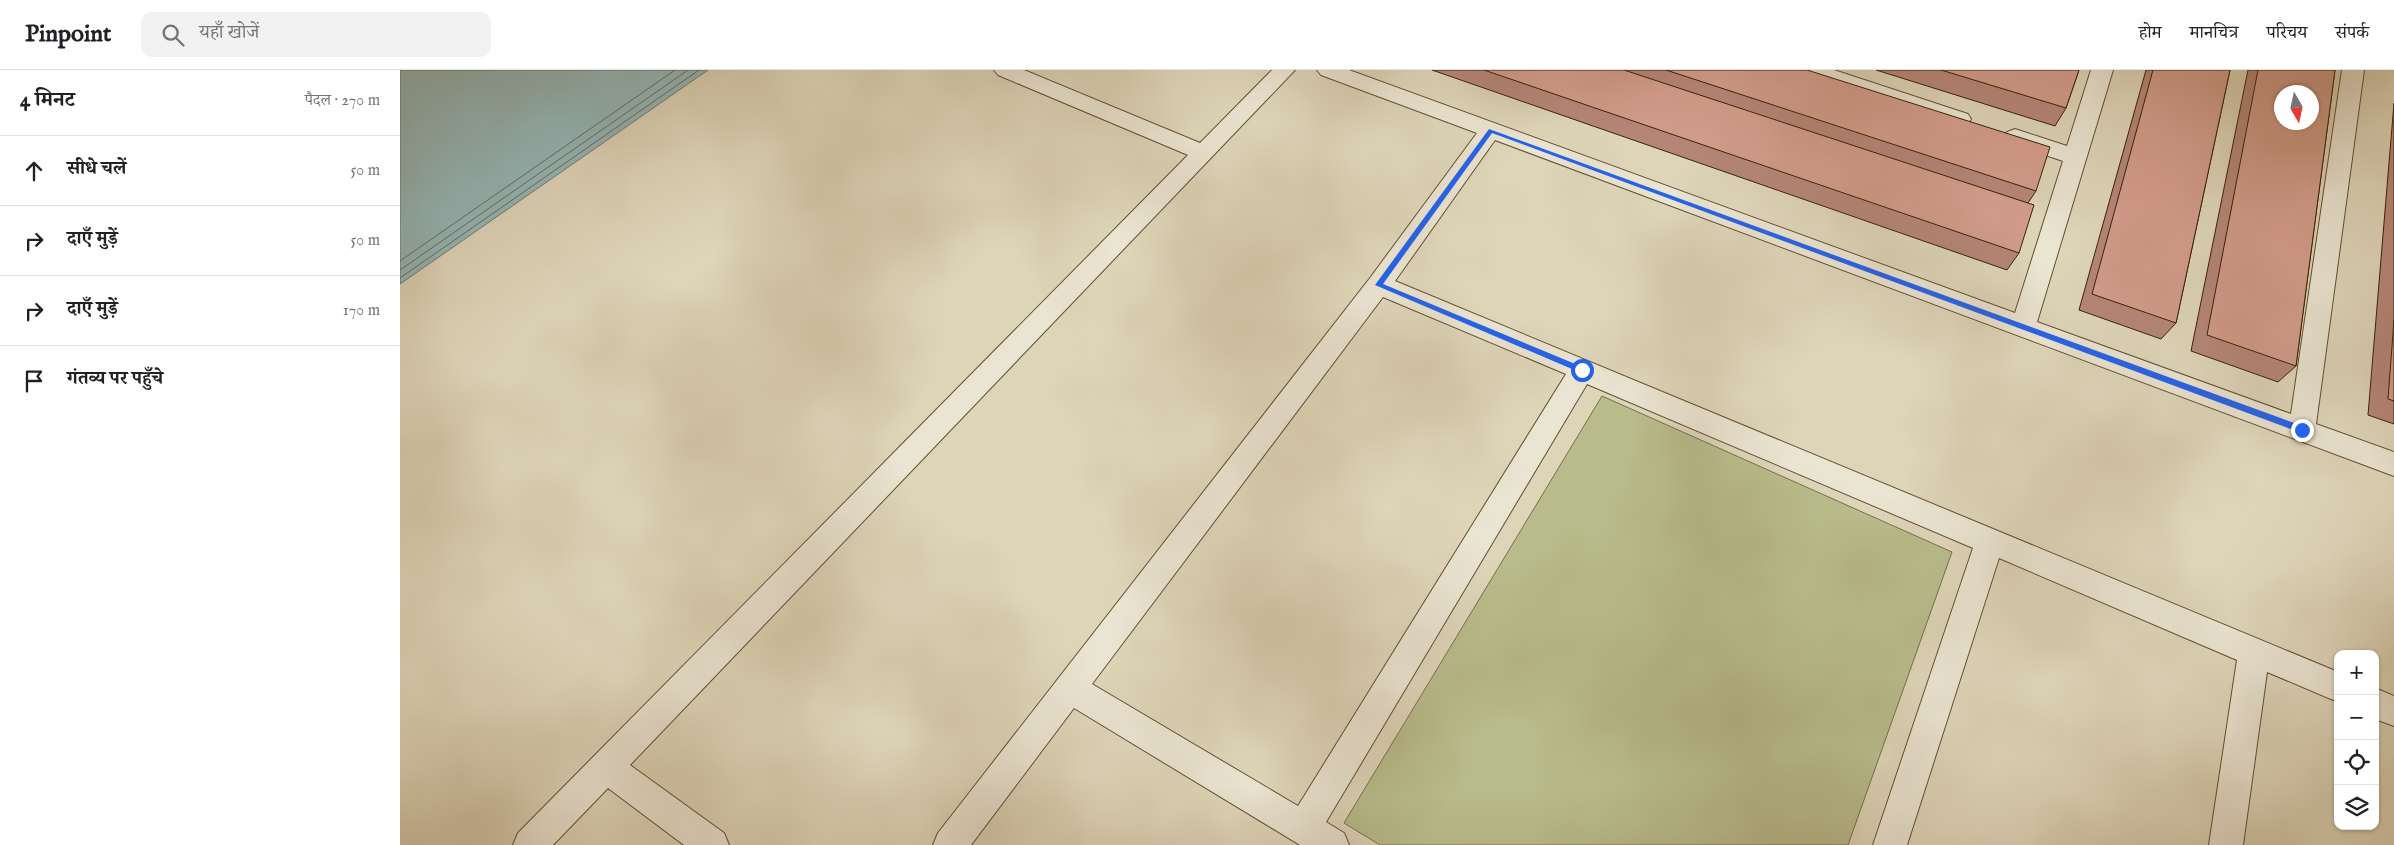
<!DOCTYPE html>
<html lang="hi">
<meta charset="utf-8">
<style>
body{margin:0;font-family:"IM FELL English","Noto Serif Devanagari",serif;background:#f2f2f2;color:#202124}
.controls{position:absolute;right:15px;bottom:15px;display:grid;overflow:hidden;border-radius:10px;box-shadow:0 1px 4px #0004}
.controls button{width:45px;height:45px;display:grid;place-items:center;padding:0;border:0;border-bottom:1px solid #e0e0e0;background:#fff;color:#202124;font:25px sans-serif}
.compass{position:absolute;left:1874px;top:15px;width:45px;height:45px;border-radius:50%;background:#fff;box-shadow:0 1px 4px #0004;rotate:171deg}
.stop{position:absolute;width:15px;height:15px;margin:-11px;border:4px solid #2563eb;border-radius:50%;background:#fff}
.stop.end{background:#2563eb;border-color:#fff;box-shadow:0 1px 5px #0008}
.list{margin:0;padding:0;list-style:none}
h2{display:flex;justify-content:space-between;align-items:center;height:65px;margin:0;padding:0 20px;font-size:21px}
h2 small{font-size:16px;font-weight:400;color:#757577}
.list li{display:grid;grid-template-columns:32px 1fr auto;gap:15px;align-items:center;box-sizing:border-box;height:70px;padding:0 20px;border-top:1px solid #e0e0e0}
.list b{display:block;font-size:19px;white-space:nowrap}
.list em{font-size:16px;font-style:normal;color:#757577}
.icon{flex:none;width:28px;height:28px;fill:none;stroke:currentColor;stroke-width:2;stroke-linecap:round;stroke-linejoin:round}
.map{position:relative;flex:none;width:1994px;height:775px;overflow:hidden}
header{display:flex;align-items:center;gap:30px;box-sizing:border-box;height:70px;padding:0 25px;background:#fff;border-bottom:1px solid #e0e0e0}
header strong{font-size:24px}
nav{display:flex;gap:28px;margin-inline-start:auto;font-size:18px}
.search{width:350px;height:45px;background:#f2f2f2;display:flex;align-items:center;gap:12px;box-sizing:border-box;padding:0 18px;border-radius:10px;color:#757577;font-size:19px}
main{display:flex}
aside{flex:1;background:#fff}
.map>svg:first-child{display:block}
</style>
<header>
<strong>Pinpoint</strong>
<div class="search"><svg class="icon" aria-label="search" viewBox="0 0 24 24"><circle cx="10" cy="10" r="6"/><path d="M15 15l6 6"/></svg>यहाँ खोजें</div>
<nav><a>होम</a><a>मानचित्र</a><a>परिचय</a><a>संपर्क</a></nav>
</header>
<main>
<aside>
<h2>4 मिनट<small>पैदल · 270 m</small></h2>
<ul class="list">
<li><svg class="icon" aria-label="ahead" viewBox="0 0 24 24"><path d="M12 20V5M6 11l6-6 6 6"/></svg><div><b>सीधे चलें</b></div><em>50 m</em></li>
<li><svg class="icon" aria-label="right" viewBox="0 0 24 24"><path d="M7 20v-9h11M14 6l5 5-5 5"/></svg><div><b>दाएँ मुड़ें</b></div><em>50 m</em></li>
<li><svg class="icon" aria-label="right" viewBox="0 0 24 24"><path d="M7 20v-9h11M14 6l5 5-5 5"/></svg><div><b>दाएँ मुड़ें</b></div><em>170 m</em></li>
<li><svg class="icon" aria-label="arrive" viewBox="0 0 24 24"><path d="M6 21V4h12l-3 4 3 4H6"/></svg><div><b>गंतव्य पर पहुँचे</b></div></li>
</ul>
</aside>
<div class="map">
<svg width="1994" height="775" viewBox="0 0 1994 775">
<rect width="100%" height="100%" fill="#ded5b9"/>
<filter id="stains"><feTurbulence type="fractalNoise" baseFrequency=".004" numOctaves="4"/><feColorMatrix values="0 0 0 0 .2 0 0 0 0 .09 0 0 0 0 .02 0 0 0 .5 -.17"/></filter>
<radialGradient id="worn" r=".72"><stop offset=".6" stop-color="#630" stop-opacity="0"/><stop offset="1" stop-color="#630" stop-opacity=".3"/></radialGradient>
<!-- green -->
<path fill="#b8bb8b" stroke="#786f48" d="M1202,326L1552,482L1448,775H980L944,753Z"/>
<!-- water -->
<path fill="#95b7b8" stroke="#707c70" d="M0,0H308L0,214Z"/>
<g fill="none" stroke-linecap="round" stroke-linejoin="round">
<!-- shore -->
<path stroke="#676d5e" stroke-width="1" d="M0,191L275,0
M0,200L288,0
M0,208L299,0"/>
<defs>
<path id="minor" d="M594,0H624L800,73L872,0H895L230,695L324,763L329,775H284L208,718L153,775H113L118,763L788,85L598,5Z
M917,0H949L1615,243L1663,91L1607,72L1604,67L1607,62L1615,59L1667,76L1691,0H1713L1637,252L1891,344L1942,0H1964L1916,354L1994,382V406L1095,70L995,211L1938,602V632L1867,602L1843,775H1809L1837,590L1599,488L1507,775H1473L1573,478L1187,314L926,752L944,763L949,775H900L674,638L571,775H533L538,763L970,208L1077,63L921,5ZM983,227L1166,304L898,736L692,614Z
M1401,0H1434L1568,44L1571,49L1568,54L1560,56L1552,54L1405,5Z
M1975,618L1994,626V656L1975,649Z"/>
</defs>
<!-- minor casing -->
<use href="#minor" stroke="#625031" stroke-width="2"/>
<!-- minor -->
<use href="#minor" fill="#eae4d2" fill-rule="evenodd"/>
</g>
<!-- wall -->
<path fill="#b58678" stroke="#392304" d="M1032,0H1407L1636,121L1628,133L1619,183L1607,200Z
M1476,0H1679L1666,38L1655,56Z
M1746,0H1830L1776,253L1761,269L1679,240Z
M1848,0H1935L1896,296L1878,312L1791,281Z
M1994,33V354L1968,345Z"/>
<!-- building -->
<path fill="#d29c8b" stroke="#392304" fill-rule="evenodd" d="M1084,0H1224L1634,135L1619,183Z
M1266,0H1407L1650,77L1636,121Z
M1541,0H1679L1666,38Z
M1753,0H1830L1776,253L1692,224Z
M1858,0H1935L1896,296L1807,265ZM1882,22H1912V52H1882Z
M1994,250V331L1988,329Z"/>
<!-- route -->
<path fill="#2563eb" d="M1089,59L1905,357L1906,360L1902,363L1899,362L1092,63L983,214L1185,298V302H1179L975,215Z"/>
<rect width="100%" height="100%" filter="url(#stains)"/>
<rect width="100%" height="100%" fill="url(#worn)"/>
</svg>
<div class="controls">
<button>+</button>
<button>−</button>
<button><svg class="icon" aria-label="locate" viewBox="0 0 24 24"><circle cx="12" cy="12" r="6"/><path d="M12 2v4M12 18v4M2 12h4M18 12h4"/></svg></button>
<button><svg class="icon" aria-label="layers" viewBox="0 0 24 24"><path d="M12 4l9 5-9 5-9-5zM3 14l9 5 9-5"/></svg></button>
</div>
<svg class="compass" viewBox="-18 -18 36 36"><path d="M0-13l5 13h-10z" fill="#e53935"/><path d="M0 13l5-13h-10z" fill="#757577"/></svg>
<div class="stop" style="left:1182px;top:300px"></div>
<div class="stop end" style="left:1902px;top:360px"></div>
</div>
</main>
